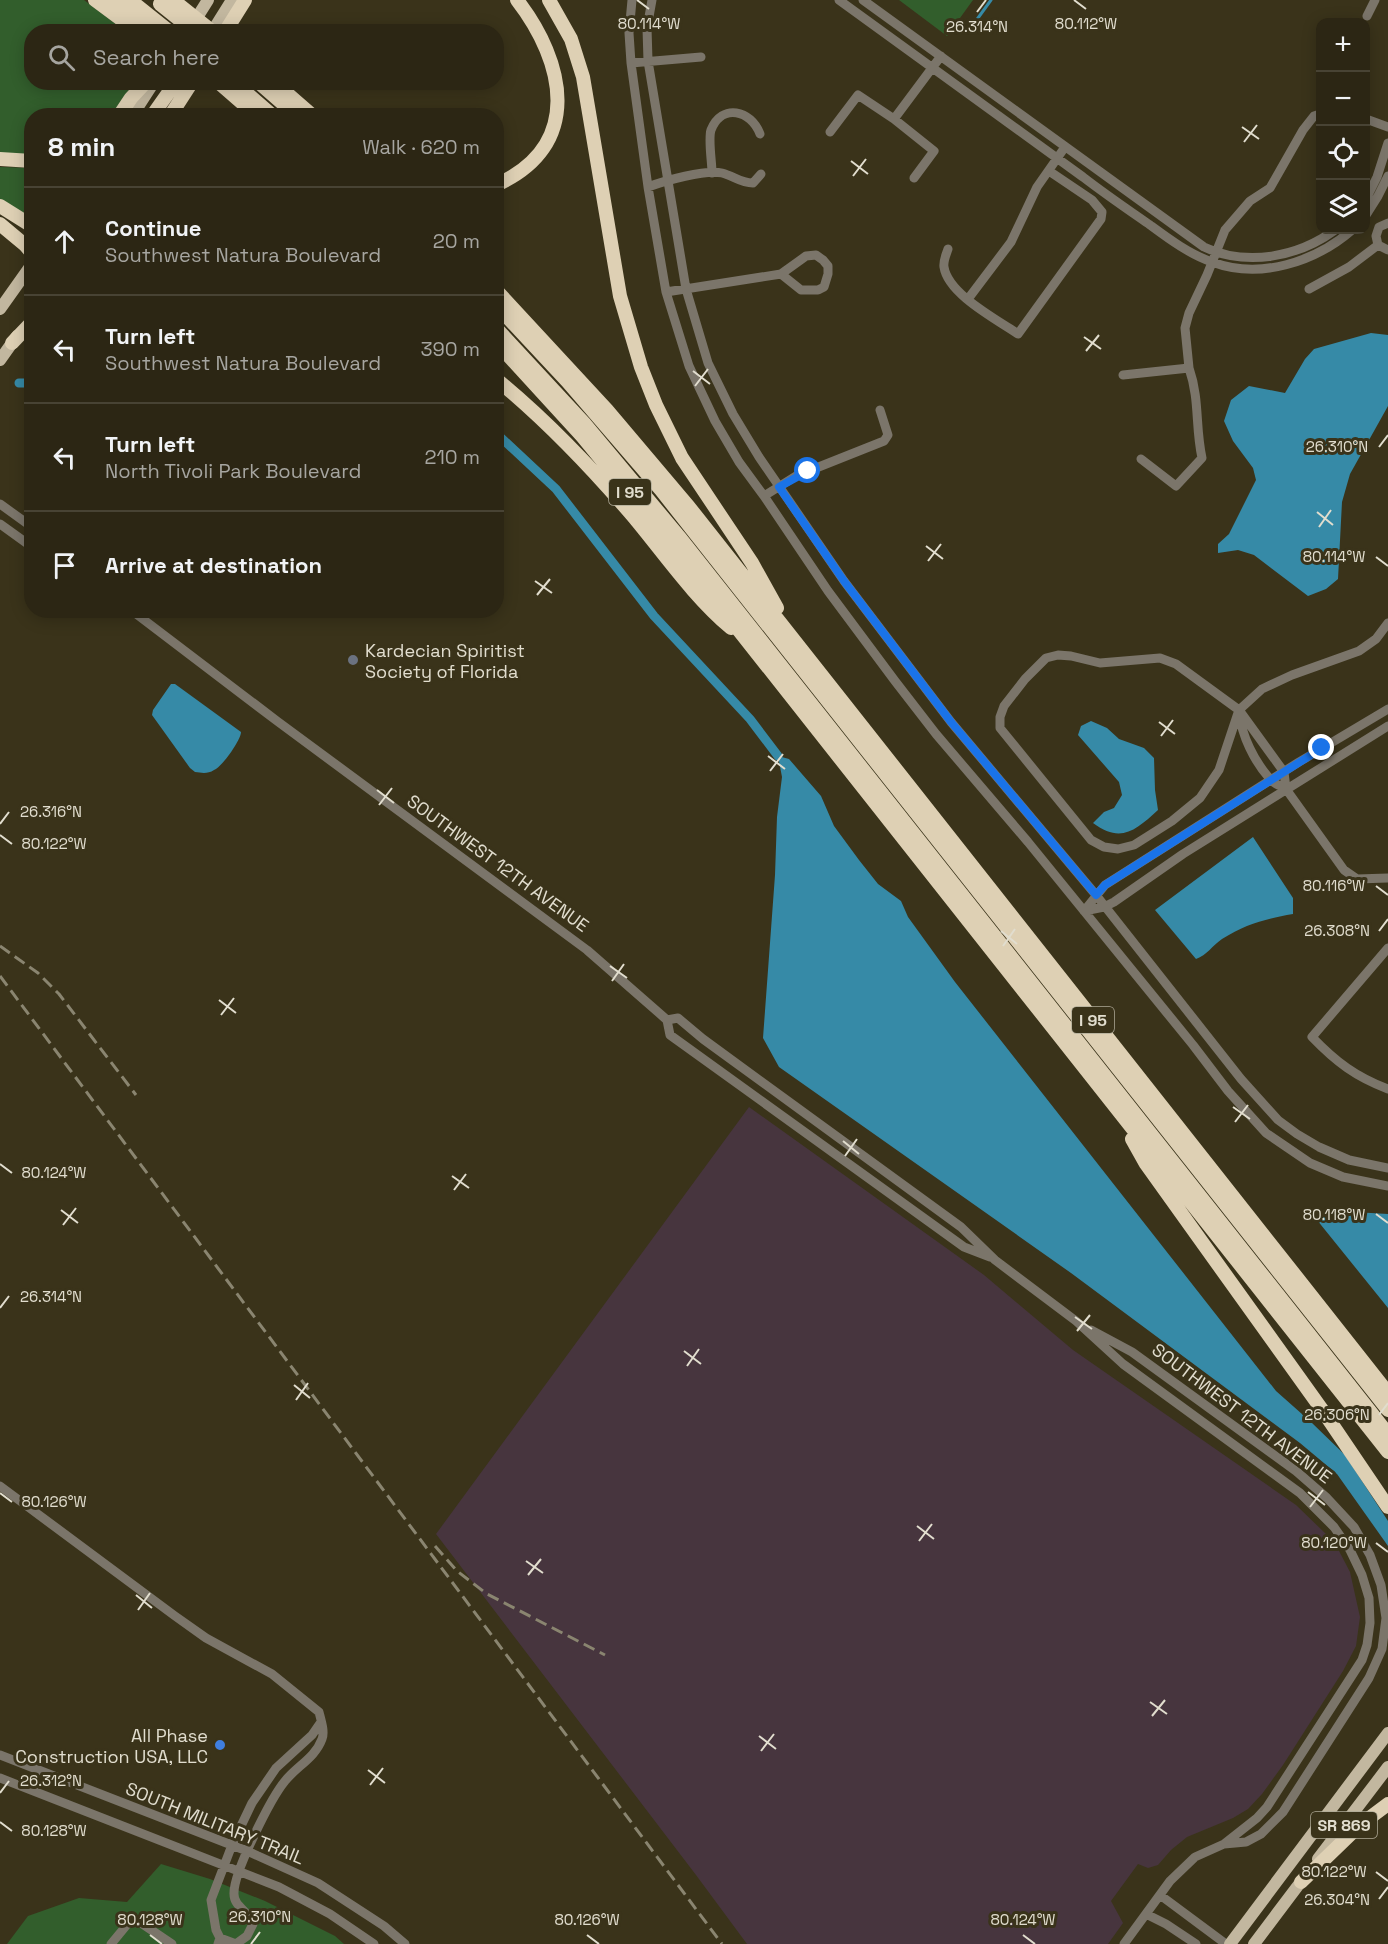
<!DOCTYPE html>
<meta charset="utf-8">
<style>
body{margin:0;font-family:"Space Grotesk",sans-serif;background:#383222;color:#f1f3f6}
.controls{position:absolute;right:18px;top:18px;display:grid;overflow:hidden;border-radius:12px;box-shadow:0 3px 15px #0003}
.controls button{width:54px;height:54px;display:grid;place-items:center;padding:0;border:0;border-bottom:2px solid #484334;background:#2c2614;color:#f1f3f6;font:30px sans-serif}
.stop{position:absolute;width:18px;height:18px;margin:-14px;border:4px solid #1a73e8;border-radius:50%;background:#fff}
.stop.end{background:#1a73e8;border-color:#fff;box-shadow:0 2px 6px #0008}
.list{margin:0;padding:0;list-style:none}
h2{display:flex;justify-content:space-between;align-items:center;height:78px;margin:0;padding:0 24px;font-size:26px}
h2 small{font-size:20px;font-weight:400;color:#a6a5a0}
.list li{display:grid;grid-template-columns:39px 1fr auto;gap:18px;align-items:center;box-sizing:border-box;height:108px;padding:0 24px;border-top:2px solid #484334}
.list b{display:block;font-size:22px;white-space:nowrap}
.list p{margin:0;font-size:20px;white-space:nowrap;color:#a6a5a0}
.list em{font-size:20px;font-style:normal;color:#a6a5a0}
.icon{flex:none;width:33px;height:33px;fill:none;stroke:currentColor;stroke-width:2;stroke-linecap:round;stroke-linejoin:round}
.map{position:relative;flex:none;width:1388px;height:1944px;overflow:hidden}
.search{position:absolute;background:#2c2614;box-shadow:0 3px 15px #0003;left:24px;top:24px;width:480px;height:66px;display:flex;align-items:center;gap:15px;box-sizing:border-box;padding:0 21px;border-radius:24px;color:#a6a5a0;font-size:22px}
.panel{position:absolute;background:#2c2614;box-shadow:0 3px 15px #0003;left:24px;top:108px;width:480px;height:510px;border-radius:24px}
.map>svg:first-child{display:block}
</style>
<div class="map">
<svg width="1388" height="1944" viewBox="0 0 1388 1944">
<rect width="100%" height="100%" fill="#3a331a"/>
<!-- industrial -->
<path fill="#47353e" d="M749,1107L984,1275L1073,1350L1296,1505L1326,1534L1338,1549L1350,1572L1360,1617L1356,1646L1343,1671L1283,1765L1262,1794L1248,1809L1233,1818L1187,1837L1171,1850L1158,1865L1148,1868L1138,1864L1111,1901L1123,1923L1108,1944H747L696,1875L436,1534Z"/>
<!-- green -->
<path fill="#325e2c" d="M0,0H84L125,31L32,32V82L134,83L111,115L32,116L31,157L0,155Z
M899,0H973L947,36Z
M0,167L31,168V222L0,200Z
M161,1864L210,1879L265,1901L335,1936L344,1944H7L28,1916L79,1898L127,1902Z"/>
<!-- water -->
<path fill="#368aa7" d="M1371,333L1388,335V406L1350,474L1342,502L1338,579L1326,589L1308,596L1254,555L1238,550L1218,553V544L1229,534L1256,480L1253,468L1233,441L1224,421L1231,400L1249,386L1285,393L1305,359L1314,349Z
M171,684H175L241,732C241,740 222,767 214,770C208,774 202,773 195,772L190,768L152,715L153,710Z
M1091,721L1107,728L1119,739L1144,748L1154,758L1155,790L1158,810C1136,830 1121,844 1093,823L1104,812L1114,808L1122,795L1119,782L1078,735L1081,726Z
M778,756L789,759L821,796L834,826L859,860L878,884L901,901L908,917L955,982L1276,1391L1311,1422L1345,1455L1388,1521V1546L1337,1474L1300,1443L1071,1273L779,1067L763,1038L775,875L777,817L782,777Z
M1253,837L1293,898V914C1265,919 1246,924 1222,939C1212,946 1207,955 1196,959L1155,910Z
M1320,1210L1388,1214V1308L1317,1220Z"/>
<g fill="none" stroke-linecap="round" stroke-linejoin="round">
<!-- stream -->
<path stroke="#368aa7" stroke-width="3" d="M970,29L991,0"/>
<!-- canal -->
<path stroke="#368aa7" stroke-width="9" d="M19,383H32
M496,433L556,489L654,616L750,719L778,756"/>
<!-- minor -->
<path stroke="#7b756a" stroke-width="9" d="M632,0L629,33L631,63L648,187L666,292L689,366L715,421L739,462L764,496L828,591L895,681L936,734L1028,842L1193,1045L1228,1091L1266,1133L1310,1163L1343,1177L1388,1186
M652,0L647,28L648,61L686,289L708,363L733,414L759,457L844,581L951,722L1096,895L1241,1079L1278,1120L1297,1134L1319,1147L1349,1160L1388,1168
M839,0C920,59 1001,118 1083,177C1105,194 1127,209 1150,225C1169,239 1189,254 1212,262C1260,280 1315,262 1352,230
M863,0L1204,247C1247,267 1298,257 1335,230
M1367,16L1375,0
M631,63L701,57
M894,119L941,56
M1366,119L1388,127
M830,132L858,95L894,119L934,151L914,178
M712,173C712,162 708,139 711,130C722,103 751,110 760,134
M648,187C664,181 706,169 722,173C734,176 740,183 753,183L761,174
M1366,199L1377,177L1388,143
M1366,215L1378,196L1388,176
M1388,223L1379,227L1376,236L1378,245L1388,250
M948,249C946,255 943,261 944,267C948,294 996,319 1018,334L1101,219L1102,212L1092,200L1049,171
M1309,289L1349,267L1378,245
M666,292L781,274L806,256L816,255L823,260L828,266V274L824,287L818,290H801L781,274
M968,299L1011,242L1037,187L1065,147
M1123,375L1189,368L1185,328L1189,313L1207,275L1225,230L1250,201L1270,188L1303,130L1314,116L1320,114
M1141,459L1176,486L1202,458C1195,426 1200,400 1189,368
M764,496L796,476L884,441L888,435L880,410
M0,504L32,527
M0,524L32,547
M131,610L277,721L587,950L667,1020L670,1035L964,1247L990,1257
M1388,623L1376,639L1359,651L1292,675L1262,689L1239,710L1219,770L1200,798L1172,821L1134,845L1118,849L1104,847L1091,840L1000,728V717L1004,706L1025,679L1046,658L1058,655L1071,656L1100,663L1160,658L1176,664L1239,710L1284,772L1286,789L1344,870L1357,879L1388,878
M1239,713C1242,736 1254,761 1270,779C1274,784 1281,786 1286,789
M1084,911L1105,885L1299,762L1388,709
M1084,911L1104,907L1114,902L1183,854L1388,726
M1388,948L1312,1037C1336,1062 1356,1077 1388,1089
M667,1020L678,1018L703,1039L961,1227L995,1260L1076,1321L1123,1364L1300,1493L1334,1527L1350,1550L1362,1575L1369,1598L1370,1623L1367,1645L1362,1660L1267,1807L1257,1818L1224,1844
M1091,1330L1132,1352L1296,1471L1327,1498L1354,1527L1370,1555L1381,1585L1386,1618L1382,1649L1369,1678L1283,1812L1261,1834L1246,1842L1224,1844L1195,1857L1170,1881L1124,1944
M0,1486L175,1616L206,1638L272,1674L319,1712C321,1720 325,1732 322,1739C315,1758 297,1766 285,1781C271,1798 233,1873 234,1894C234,1907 248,1910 253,1924L247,1936L236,1944L220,1938
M0,1755L247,1851L318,1883L384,1926L405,1944
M0,1778L279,1887L330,1914L374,1944
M1160,1895L1226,1944
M1146,1914L1166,1924L1196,1944
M111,1944L130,1921L141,1923L172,1944
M218,1944L220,1938L216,1930L211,1900L232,1845L252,1803L276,1768L312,1735L321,1722"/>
<!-- major -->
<path stroke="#c2b79f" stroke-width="12" d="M191,27L208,0
M212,32L232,0
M132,116L154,82
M0,309L32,264
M0,360L17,336
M1318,1859L1388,1767
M1230,1944L1388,1733
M1254,1944L1306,1875"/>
<!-- highway -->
<path stroke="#ded0b4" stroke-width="14" d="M95,0L138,32
M112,0L154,32
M130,0L170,32
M549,0L571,39L583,77L620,296L641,367L656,405L682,458L752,563L777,608
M225,32L245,0
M218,82L257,116
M234,82L273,116
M258,82L297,116
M274,82L313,116
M119,116L131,98L146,82
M152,116L176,82
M170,116L192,82
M0,159L32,161
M496,185C584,146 565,62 517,0
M0,206L32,226
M0,224L25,245L32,253
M496,290L607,410L689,507L1388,1393
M496,305L567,381L661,490L1388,1410
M496,328L584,423L681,539L1388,1434
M496,342L582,436L662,533L1388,1452
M12,343L32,322
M496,379C546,420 590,466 632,515C664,553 693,596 731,628
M1132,1139L1146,1164L1323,1411L1388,1507
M1301,1882L1360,1825L1388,1804"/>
<!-- rail -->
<path stroke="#8a8570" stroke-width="3" stroke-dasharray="12 6" stroke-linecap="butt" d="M0,946L38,973L59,994L136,1095
M0,976L722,1944
M435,1546L457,1571L487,1594L605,1655"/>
<!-- highway-bridge -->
<path stroke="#ded0b4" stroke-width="14" d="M173,0L213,32
M160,4L195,32"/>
</g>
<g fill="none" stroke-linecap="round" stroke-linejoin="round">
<!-- route -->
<path stroke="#1a73e8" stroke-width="8" d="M808,471L779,487L844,581L951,722L1096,895L1105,885L1322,748"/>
</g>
<!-- ticks -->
<path fill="none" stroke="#e1ddce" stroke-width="2" d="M637,0L649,9M1074,0L1086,9M977,12L986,0M1242,127L1259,139M1244,142L1257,125M851,161L868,174M853,176L866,159M1084,337L1101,349M1086,351L1099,335M693,371L710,384M695,386L708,369M1379,447L1388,435M1317,512L1333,525M1319,527L1331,510M926,546L943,559M1376,557L1388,566M928,561L941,544M535,581L552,593M537,595L550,579M1159,722L1175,734M1161,736L1173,720M768,756L785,769M770,771L783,754M377,790L394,803M379,805L392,788M0,824L9,812M0,835L12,844M1376,886L1388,895M1001,931L1017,944M1379,931L1388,919M1003,946L1015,929M610,966L627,978M612,981L624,964M219,1000L236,1013M221,1015L234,998M1233,1107L1250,1119M1235,1122L1248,1105M843,1141L859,1154M845,1156L857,1139M0,1164L12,1173M452,1176L469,1188M454,1190L466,1174M61,1210L78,1223M1376,1214L1388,1223M63,1225L76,1208M0,1308L9,1296M1075,1317L1092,1329M1077,1331L1090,1315M684,1351L701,1364M687,1366L699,1349M294,1385L310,1398M296,1400L308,1383M1379,1415L1388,1403M1308,1492L1325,1505M0,1493L12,1502M1310,1507L1323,1490M917,1526L934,1539M919,1541L932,1524M1376,1543L1388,1552M526,1561L543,1573M528,1575L541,1559M136,1595L152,1608M138,1610L150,1593M1150,1702L1167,1714M1152,1716L1165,1700M759,1736L776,1749M761,1751L774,1734M368,1770L385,1783M370,1785L383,1768M0,1793L9,1781M0,1822L12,1831M1376,1872L1388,1881M1379,1899L1388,1887M150,1935L162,1944M587,1935L599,1944M1023,1935L1035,1944M251,1944L260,1932"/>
<!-- markers -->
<circle fill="#6b7280" stroke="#3a331a" stroke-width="2" cx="353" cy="660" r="6"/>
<circle fill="#3f7fe0" stroke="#3a331a" stroke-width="2" cx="220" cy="1745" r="6"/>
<g text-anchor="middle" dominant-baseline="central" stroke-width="6" stroke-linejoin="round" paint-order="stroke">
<!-- shield labels -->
<g fill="#3a331a" stroke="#afaa98" stroke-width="1.5">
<rect x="609" y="479" width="42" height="26" rx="4.5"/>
<rect x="1072" y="1007" width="42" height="26" rx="4.5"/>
<rect x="1311" y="1812" width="66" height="26" rx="4.5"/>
</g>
<g font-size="16" font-weight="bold" fill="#e1ddce">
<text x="630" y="492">I 95</text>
<text x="1093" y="1020">I 95</text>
<text x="1344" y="1825">SR 869</text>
</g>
<!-- poi labels -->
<g font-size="18" fill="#e1ddce" stroke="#3a331a" text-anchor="start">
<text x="365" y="650">Kardecian Spiritist<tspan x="365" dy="21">Society of Florida</tspan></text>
<text x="208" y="1735" text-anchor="end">All Phase<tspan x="208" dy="21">Construction USA, LLC</tspan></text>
</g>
<!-- street labels -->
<g font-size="18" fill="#e1ddce" stroke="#3a331a">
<text transform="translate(498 863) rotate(36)">SOUTHWEST 12TH AVENUE</text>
<text transform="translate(1242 1413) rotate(37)">SOUTHWEST 12TH AVENUE</text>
<text transform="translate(215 1823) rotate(22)">SOUTH MILITARY TRAIL</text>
</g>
</g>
<g font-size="15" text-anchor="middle" fill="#e1ddce" stroke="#3a331a" stroke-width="6" stroke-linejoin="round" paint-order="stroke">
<text x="649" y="29">80.114°W</text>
<text x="1086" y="29">80.112°W</text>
<text x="977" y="32">26.314°N</text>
<text x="1337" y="452">26.310°N</text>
<text x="1334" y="562">80.114°W</text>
<text x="51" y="817">26.316°N</text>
<text x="54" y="849">80.122°W</text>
<text x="1334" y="891">80.116°W</text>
<text x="1337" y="936">26.308°N</text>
<text x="54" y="1178">80.124°W</text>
<text x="1334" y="1220">80.118°W</text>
<text x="51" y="1302">26.314°N</text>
<text x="1337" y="1420">26.306°N</text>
<text x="54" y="1507">80.126°W</text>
<text x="1334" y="1548">80.120°W</text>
<text x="51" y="1786">26.312°N</text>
<text x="54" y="1836">80.128°W</text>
<text x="1334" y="1877">80.122°W</text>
<text x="1337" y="1905">26.304°N</text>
<text x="260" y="1922">26.310°N</text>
<text x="150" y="1925">80.128°W</text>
<text x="587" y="1925">80.126°W</text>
<text x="1023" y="1925">80.124°W</text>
</g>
</svg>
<div class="controls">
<button>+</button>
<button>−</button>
<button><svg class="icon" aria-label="locate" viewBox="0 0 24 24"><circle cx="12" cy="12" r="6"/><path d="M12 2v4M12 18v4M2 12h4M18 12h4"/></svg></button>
<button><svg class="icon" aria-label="layers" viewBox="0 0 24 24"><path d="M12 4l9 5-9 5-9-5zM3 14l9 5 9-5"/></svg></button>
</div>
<div class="stop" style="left:808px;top:471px"></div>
<div class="stop end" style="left:1322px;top:748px"></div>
<div class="search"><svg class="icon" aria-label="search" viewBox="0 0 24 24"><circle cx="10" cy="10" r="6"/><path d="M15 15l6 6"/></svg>Search here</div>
<section class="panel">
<h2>8 min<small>Walk · 620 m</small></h2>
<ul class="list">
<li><svg class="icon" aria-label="ahead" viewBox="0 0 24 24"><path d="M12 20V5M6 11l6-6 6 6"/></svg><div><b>Continue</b><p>Southwest Natura Boulevard</p></div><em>20 m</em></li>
<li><svg class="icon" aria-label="left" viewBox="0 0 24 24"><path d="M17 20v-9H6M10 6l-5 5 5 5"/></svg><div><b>Turn left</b><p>Southwest Natura Boulevard</p></div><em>390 m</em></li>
<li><svg class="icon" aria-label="left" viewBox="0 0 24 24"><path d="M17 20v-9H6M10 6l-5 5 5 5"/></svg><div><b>Turn left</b><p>North Tivoli Park Boulevard</p></div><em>210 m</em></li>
<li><svg class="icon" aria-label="arrive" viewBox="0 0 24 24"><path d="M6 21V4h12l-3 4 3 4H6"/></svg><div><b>Arrive at destination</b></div></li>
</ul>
</section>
</div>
